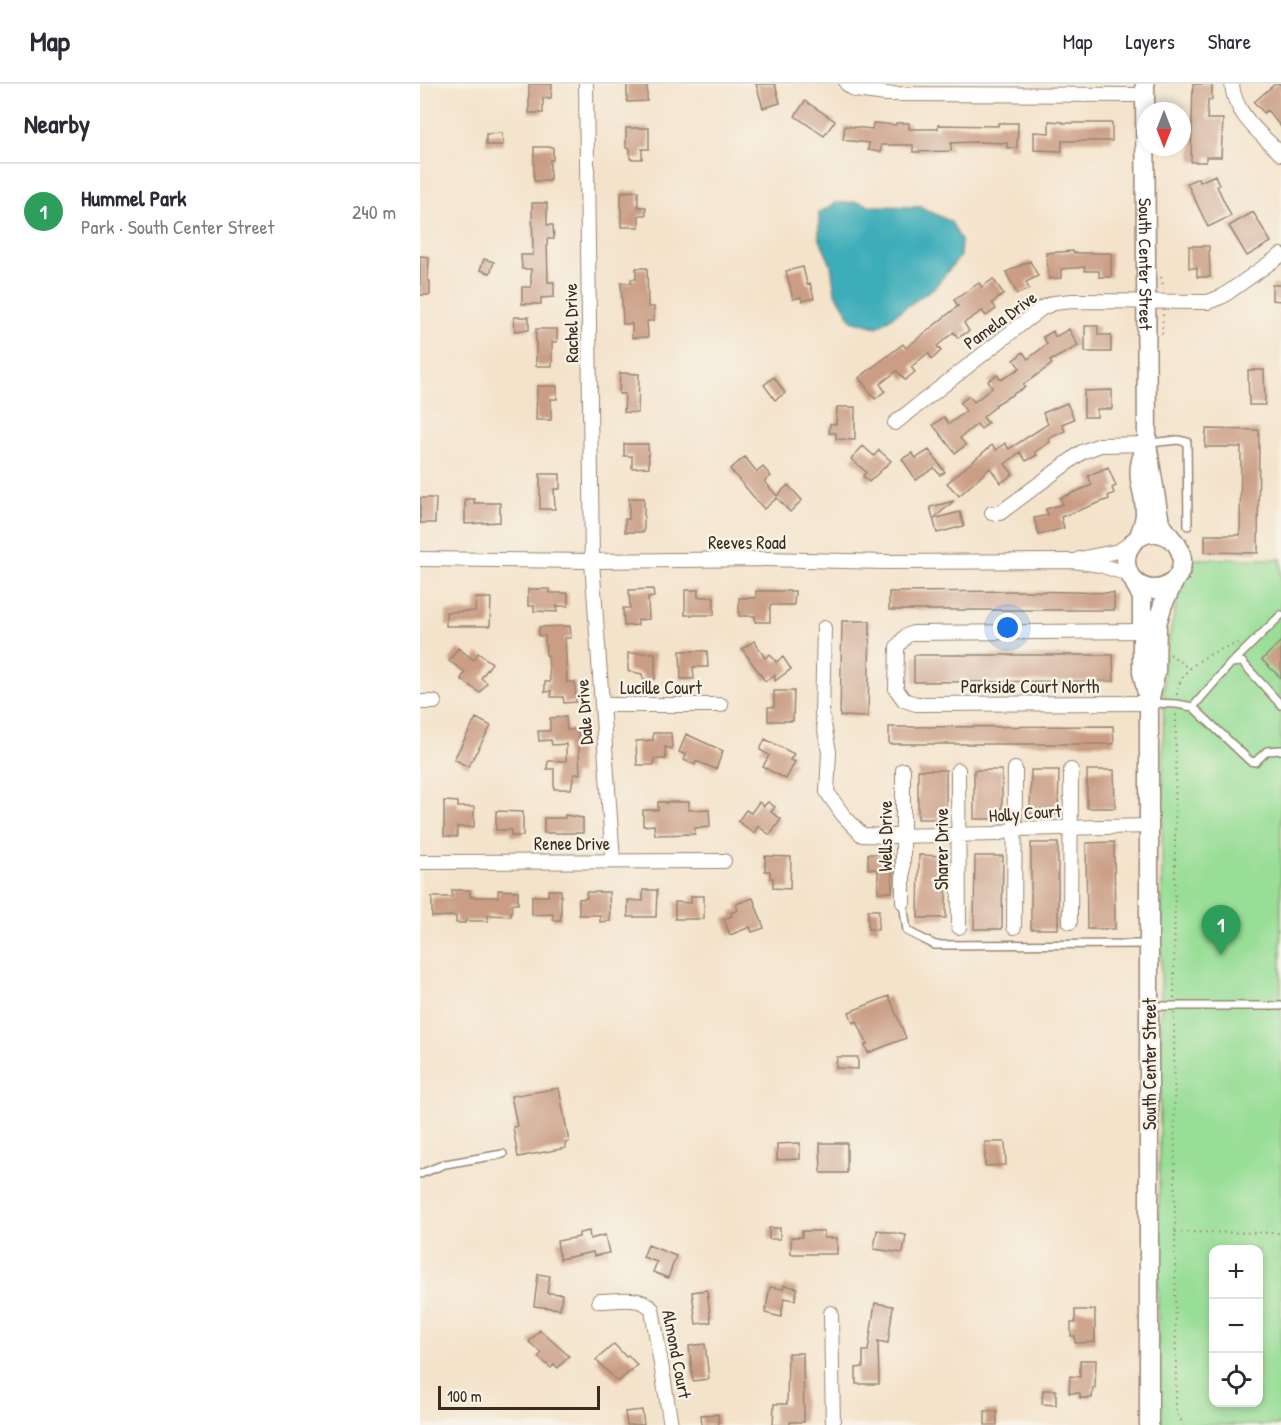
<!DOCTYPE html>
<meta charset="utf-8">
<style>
body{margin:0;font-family:"Patrick Hand",sans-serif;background:#f2f2f3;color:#2b2b33}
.controls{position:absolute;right:18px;bottom:18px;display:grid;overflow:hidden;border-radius:12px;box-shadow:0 3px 9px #0003}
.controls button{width:54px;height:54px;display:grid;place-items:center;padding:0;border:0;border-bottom:2px solid #e1e1e2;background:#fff;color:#2b2b33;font:30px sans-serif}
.compass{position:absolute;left:717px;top:18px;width:54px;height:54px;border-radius:50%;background:#fff;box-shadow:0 3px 9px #0003;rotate:180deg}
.scale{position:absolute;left:18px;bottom:15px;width:162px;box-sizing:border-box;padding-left:6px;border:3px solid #3b2a1e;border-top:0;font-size:16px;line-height:21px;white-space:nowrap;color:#3b2a1e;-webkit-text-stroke:4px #f7f3e8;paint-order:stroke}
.you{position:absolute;left:588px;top:544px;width:21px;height:21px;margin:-15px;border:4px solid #fff;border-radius:50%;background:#1a73e8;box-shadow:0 0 0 9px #1a73e833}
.badge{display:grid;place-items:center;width:39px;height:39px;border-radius:50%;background:#d1495b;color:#fff;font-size:20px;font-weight:700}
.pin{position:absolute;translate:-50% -50px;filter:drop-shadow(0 2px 3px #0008)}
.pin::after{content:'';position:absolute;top:32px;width:21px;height:18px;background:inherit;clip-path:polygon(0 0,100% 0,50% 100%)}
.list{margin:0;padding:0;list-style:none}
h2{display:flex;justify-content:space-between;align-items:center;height:78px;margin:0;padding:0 24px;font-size:26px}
h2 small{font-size:20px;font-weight:400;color:#7c7c81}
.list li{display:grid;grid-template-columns:39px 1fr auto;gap:18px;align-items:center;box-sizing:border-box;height:96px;padding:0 24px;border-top:2px solid #e1e1e2}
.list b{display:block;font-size:22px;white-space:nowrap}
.list p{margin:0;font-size:20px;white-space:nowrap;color:#7c7c81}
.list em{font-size:20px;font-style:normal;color:#7c7c81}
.icon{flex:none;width:33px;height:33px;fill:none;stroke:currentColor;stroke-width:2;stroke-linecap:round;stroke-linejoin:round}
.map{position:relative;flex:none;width:861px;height:1341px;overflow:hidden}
header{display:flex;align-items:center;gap:36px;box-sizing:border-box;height:84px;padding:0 30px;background:#fff;border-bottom:2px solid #e1e1e2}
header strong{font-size:28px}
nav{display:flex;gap:33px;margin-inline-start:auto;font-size:21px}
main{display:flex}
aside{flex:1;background:#fff}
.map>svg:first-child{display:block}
</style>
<header>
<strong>Map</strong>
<nav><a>Map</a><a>Layers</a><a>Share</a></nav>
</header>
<main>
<aside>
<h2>Nearby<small></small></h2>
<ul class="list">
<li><span class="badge" style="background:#2e9e5b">1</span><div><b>Hummel Park</b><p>Park · South Center Street</p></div><em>240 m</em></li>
</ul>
</aside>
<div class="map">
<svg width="861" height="1341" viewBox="0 0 861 1341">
<rect width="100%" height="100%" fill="#f7f3e8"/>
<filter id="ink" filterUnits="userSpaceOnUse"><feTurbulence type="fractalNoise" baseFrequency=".0167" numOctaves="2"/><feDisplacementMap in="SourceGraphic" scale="12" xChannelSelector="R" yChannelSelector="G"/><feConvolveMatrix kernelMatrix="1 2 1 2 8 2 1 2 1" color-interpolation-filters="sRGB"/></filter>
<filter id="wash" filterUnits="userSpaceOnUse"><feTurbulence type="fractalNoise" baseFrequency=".008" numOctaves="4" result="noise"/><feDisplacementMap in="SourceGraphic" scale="24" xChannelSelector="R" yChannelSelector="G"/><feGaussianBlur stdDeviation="1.35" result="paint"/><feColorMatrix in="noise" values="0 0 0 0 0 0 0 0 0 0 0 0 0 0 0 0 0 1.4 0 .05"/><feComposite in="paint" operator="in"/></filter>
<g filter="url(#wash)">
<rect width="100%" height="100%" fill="#f4e3cb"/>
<!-- green -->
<path fill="#99de97" stroke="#6a845a" stroke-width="1.5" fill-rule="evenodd" d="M766,475H861V1341H737L744,577ZM794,1166H838V1318H794Z"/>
<!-- water -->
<path fill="#3dadb9" stroke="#3c6c6c" stroke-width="1.5" d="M439,118L451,122L501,123L531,138L541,157L540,172L515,203L457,243L432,236L415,208L411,181L399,153V129L416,119Z"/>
<g id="blocks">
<!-- building -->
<path fill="#ca9d84" d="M109,0H132L131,14H123V29H109Z
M207,0H227V17L207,18Z
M336,0H355L360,19L343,24Z
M773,0H792V16H788L787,35H803L801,73H786V78H771Z
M855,0H861V43L847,26L844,29L834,18Z
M385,17L415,37L404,52L375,32Z
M629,37L643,38V39H692V57H642V67L614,66V48L629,49Z
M453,39L476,41V39H489V45H518V41L578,42V39H598L597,64H587V59L554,58L531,59V67L493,68V61H461V68L448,66L449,59L423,56L425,42L452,45Z
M206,44H229V65H222V75H210V64H206Z
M82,49L83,61H66V50Z
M114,63H133V76H130V97H114Z
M795,91L799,101L797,102L811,132L788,143L767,99L778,94L780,98Z
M218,107V123H226V131H219V143H201V108Z
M112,119H127V141H133L134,155H127L128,198H134V213L121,214V220H102V203H111V185H102L101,171H113Z
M833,128L851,158L827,172L809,142Z
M769,162H789L790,193H777V184H769Z
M653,167L654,169H691V193H679V187H665V183L641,185V194L629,195L626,169Z
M0,172L9,173L8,197H10V211H0Z
M64,175L74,178L70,189L60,186Z
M610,177L618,192L606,198L609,205L597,210L586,188Z
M383,183L387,200L390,199L394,214L382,217L381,213L373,215L366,187Z
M216,184H227L228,223H234V237H227L228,253L212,254V240H203L201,199H211V195H216Z
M573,195L584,210L572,219L576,225L566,232L562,227L544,239L549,247L538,254L534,248L517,262L521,267L512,275L508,269L491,283L495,288L485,296L477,287L460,300L465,307L455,315L439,294L483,260L486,264L538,222L534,216L559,199L562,203Z
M852,201H861V217L852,216Z
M94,233H109V246L95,247Z
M665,242H678V251H691V268H665Z
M116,245H137V258H132V282H116Z
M649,245L658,262L630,277L632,280L603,301L605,303L575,321L576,322L563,333L568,339L561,345L557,340L540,354L546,361L535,369L513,341L524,333L529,340L546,327L540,319L549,312L554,318L572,304L568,297L577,291L581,296L600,284L594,276L603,268L608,275L627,260L623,253L633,247L635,253Z
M828,286H844L845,321H829Z
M200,289L219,290L218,329L204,328L205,310H199Z
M354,293L365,309L355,316L344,301Z
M117,302H137V315H131V336H116Z
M692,306V325H677V333H664V307Z
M647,319L654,335L642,340L645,347L628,355L630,358L615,368L617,371L606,377L600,368L585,380L593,390L581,399L570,384L539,412L527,399L572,361L576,366L585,359L589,365L628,340L623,329Z
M417,323H435V356L416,355V349H409L410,340H416Z
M786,345L839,346L838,469L785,468V451H820L821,363H785Z
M204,360H228L229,383L212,384V372H204Z
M443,362L454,372L459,366L471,377L449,398L443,392L446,388L431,375Z
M509,366L525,388L520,391L514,384L496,396L482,375L492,369L496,374Z
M325,373L337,388L343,383L351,392L344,397L357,412L368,401L382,416L370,428L357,414L344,425L310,385Z
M688,383L696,402L692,404L694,409L688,412L689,415L641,433L644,444L619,451L614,434L628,431L626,425L643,420L640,414L672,401L668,392Z
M120,390H140V405H134L135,425H120Z
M0,414H16L15,439H0Z
M209,414H224V448H205V435H209Z
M45,415H54V419H80V438L45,440Z
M534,417L513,435L540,428L544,442L517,449L510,423Z
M108,505H130V509H148V522H137V528L114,527V522H108Z
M233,505L234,513L228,514L229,535L218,536V541L204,542L203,524H210L209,506Z
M265,506H278V513H294V531H265Z
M336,507H375L374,521H350V538H335V532H319V514H336Z
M605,507L694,509V526H469V508Z
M56,514H71L70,542H26V528L55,527Z
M422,537H450L448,633L420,632Z
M150,542L151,554H145L147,598H155L156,618L144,619L143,613H131V607L125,608V598H130L128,571H126L125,552H119V543Z
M334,557L345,574L350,570L356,578L363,573L371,585L355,597V591L345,597L322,565Z
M861,557V594L842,576Z
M38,564L54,576L58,569L72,579L61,594L67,599L60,609L41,595L45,588L29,577Z
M260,567H287L288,583H273L274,595H261Z
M208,569H235V595H223L222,590L208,587Z
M494,571H693L694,597L494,598Z
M354,607H374L373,637H348V623H354Z
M146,633L147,646L158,645L160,690H154L151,705H134V685H127L128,677H146V660L132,661L131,656L119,657L118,647H130V634Z
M56,634L71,642L48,683L34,675Z
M693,642L694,660H469V643Z
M233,649H251L252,665L245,663L246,675H234V681H217L216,657L233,656Z
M266,650L303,667L296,685L276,677L275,681L264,676L266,671L259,668Z
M345,655L374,670L370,676L375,678L366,695L343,683L349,671L340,666Z
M498,686H526V735H498Z
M554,686H582V735H554Z
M611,686H639L638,730H610Z
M667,686H694L695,724H667Z
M24,717L38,718V723H54V743H37V753L24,752Z
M238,718H246V720L247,718H269V726L289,725L290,743L275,744V750L235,751L234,741L223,742V726H238Z
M339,718L344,722L348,718L355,723L351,728L361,735L350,751L338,742L334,749L318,737L326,726L331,729Z
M76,727L103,728V752H91V746H76Z
M145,731L163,734V749H124V734H145Z
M694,758L695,845H667L666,759Z
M611,759H638V845H611Z
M448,770H472V808H458V785H448Z
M499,771L526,772V834H498Z
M345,772L371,773L370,805L353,804V794H350V787H345Z
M555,772H583L582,845H554Z
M32,806H50V813H78V806L98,807V820H92L91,832L68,831V837H45V839H36V832L12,833V813H32Z
M128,806H141V836H133V830L112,831V812H128Z
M223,806H237L236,833H208V816L223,817Z
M166,808H189L190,837L180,838V831H159V815L167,814Z
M271,812H284V835H255V818L271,819Z
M333,814L344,844L332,848L330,843L310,851L304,835L312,832L311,829L318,826L316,820Z
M448,826H459L458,846L448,845Z
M469,912L486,954L448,969L445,961L447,960L437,937L433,939L429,928Z
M417,973H438V985L416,984Z
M139,1004L149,1058L145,1059L146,1064L98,1073L93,1043L97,1042L91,1012Z
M565,1058H585L586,1081L565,1082Z
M380,1059V1075L357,1076V1060Z
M400,1059H427V1089H401Z
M349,1144H360V1155H349Z
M457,1146L486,1151L483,1169L454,1165Z
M169,1147L170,1155L185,1151L189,1169L174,1172L173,1168L140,1175L137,1157L159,1153V1149Z
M382,1147H404V1154H417V1170H371V1153H382Z
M228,1161L256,1172L248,1194L233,1188L237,1178L223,1173Z
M118,1190L130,1192L127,1209L142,1210L140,1225L114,1222Z
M364,1201L377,1204L375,1216L364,1214L361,1233L345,1229L350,1203L363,1205Z
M287,1206L291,1238L276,1240L272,1208Z
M455,1219L473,1222L468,1259L458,1257L459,1300H436V1284L443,1283V1267H448Z
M655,1226H675V1258L655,1259V1252H651V1239H655Z
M120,1246L149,1272L138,1284L134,1280L131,1284L118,1273L122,1269L109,1258Z
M194,1260L206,1273L208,1271L217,1281L198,1298L176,1276Z
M285,1260L289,1295L273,1297L269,1262Z
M368,1269H383L384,1338H370V1341H353L354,1320H367Z
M660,1276H676L675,1304H673L672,1314H660V1309H649L650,1292L660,1293Z
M623,1306H636V1321L622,1320Z
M222,1326L224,1341H207L205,1328Z
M565,1327H577V1341H565Z
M298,1330L299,1341H282L281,1331Z"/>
</g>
</g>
<g filter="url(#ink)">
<use href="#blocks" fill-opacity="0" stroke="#988674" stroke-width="1.5"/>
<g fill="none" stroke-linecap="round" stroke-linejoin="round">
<defs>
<path id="service" d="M729,359L758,356L767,358L768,442
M814,577L861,531
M732,619L757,620L773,623L830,677L835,678L847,667L861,666
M773,623L811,579L822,578L861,621
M483,818L487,847L515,861L729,860
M731,922H861
M0,1090L25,1080L83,1070"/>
<path id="minor" d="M166,0L172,477L193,777
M427,0L435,6L466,10L725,11
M812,0C814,30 841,50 861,70
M475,339L622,224L634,219L652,217L788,218L803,212L861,171
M572,429H580L662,368L680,361L727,360
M0,475L172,477L345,475L465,478L654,477L680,481L708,490
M659,475L699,467L712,458
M404,544L402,630L409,668L407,708L423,731L442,751L472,752L576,750L595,745L730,742
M721,547L493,549L486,552L477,563L476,605L484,616L496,620L729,619
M0,618H14
M182,621H301
M483,686V818
M538,686L539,843
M0,778L304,777
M650,838L651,686
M594,843L595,685
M179,1217C196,1217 221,1211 232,1225L251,1341
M411,1229L413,1341"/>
<g id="secondary">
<path id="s1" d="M725,0L727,360L740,439L751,454"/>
<circle cx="734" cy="477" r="28"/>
<path d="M719,453C721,445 725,437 725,429C725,405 714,395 723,370"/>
<path d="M714,498L722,513V588L728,614"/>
<path d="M729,1341V619L736,587L737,540L743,520L754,498"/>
</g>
</defs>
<!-- service casing -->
<use href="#service" stroke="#988674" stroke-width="10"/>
<!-- minor casing -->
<use href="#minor" stroke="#988674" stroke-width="16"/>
<!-- secondary casing -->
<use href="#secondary" stroke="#988674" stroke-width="21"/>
<!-- path -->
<path stroke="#988674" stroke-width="2" stroke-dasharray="1.5 4.5" stroke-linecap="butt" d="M741,193L744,205
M742,250L743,228
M766,455C774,470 774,482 768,498
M750,570L769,585
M757,611C758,582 795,566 819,559
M754,914L756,629
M754,929L756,1328L764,1341
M755,1148L861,1149"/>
<!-- service -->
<use href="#service" stroke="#fff" stroke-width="7"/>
<!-- minor -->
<use href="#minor" stroke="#fff" stroke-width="14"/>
<!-- secondary -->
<use href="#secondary" stroke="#fff" stroke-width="18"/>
</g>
</g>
<g text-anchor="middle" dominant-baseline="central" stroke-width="5" stroke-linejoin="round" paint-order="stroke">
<!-- street labels -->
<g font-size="18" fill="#3b2a1e" stroke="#f7f3e8">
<text stroke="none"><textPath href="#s1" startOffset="180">South Center Street</textPath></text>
<text transform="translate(580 236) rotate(-36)">Pamela Drive</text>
<text transform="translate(151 239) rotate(-91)">Rachel Drive</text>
<text x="327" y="458">Reeves Road</text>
<text x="610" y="602">Parkside Court North</text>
<text x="241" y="603">Lucille Court</text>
<text transform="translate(164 628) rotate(-94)">Dale Drive</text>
<text transform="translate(605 729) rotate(-4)">Holly Court</text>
<text transform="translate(465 752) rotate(-90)">Wells Drive</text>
<text x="152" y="759">Renee Drive</text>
<text transform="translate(521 765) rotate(-90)">Sharer Drive</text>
<text transform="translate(729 980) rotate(-90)">South Center Street</text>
<text transform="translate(257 1270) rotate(79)">Almond Court</text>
</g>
</g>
</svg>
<div class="controls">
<button>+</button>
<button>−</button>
<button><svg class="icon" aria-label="locate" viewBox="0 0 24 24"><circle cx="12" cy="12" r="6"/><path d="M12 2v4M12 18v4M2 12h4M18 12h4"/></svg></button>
</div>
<svg class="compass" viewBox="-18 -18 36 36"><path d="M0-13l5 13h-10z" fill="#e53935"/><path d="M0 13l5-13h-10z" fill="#7c7c81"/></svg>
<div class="scale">100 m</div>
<div class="you"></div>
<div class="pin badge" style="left:801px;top:871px;background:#2e9e5b">1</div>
</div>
</main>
